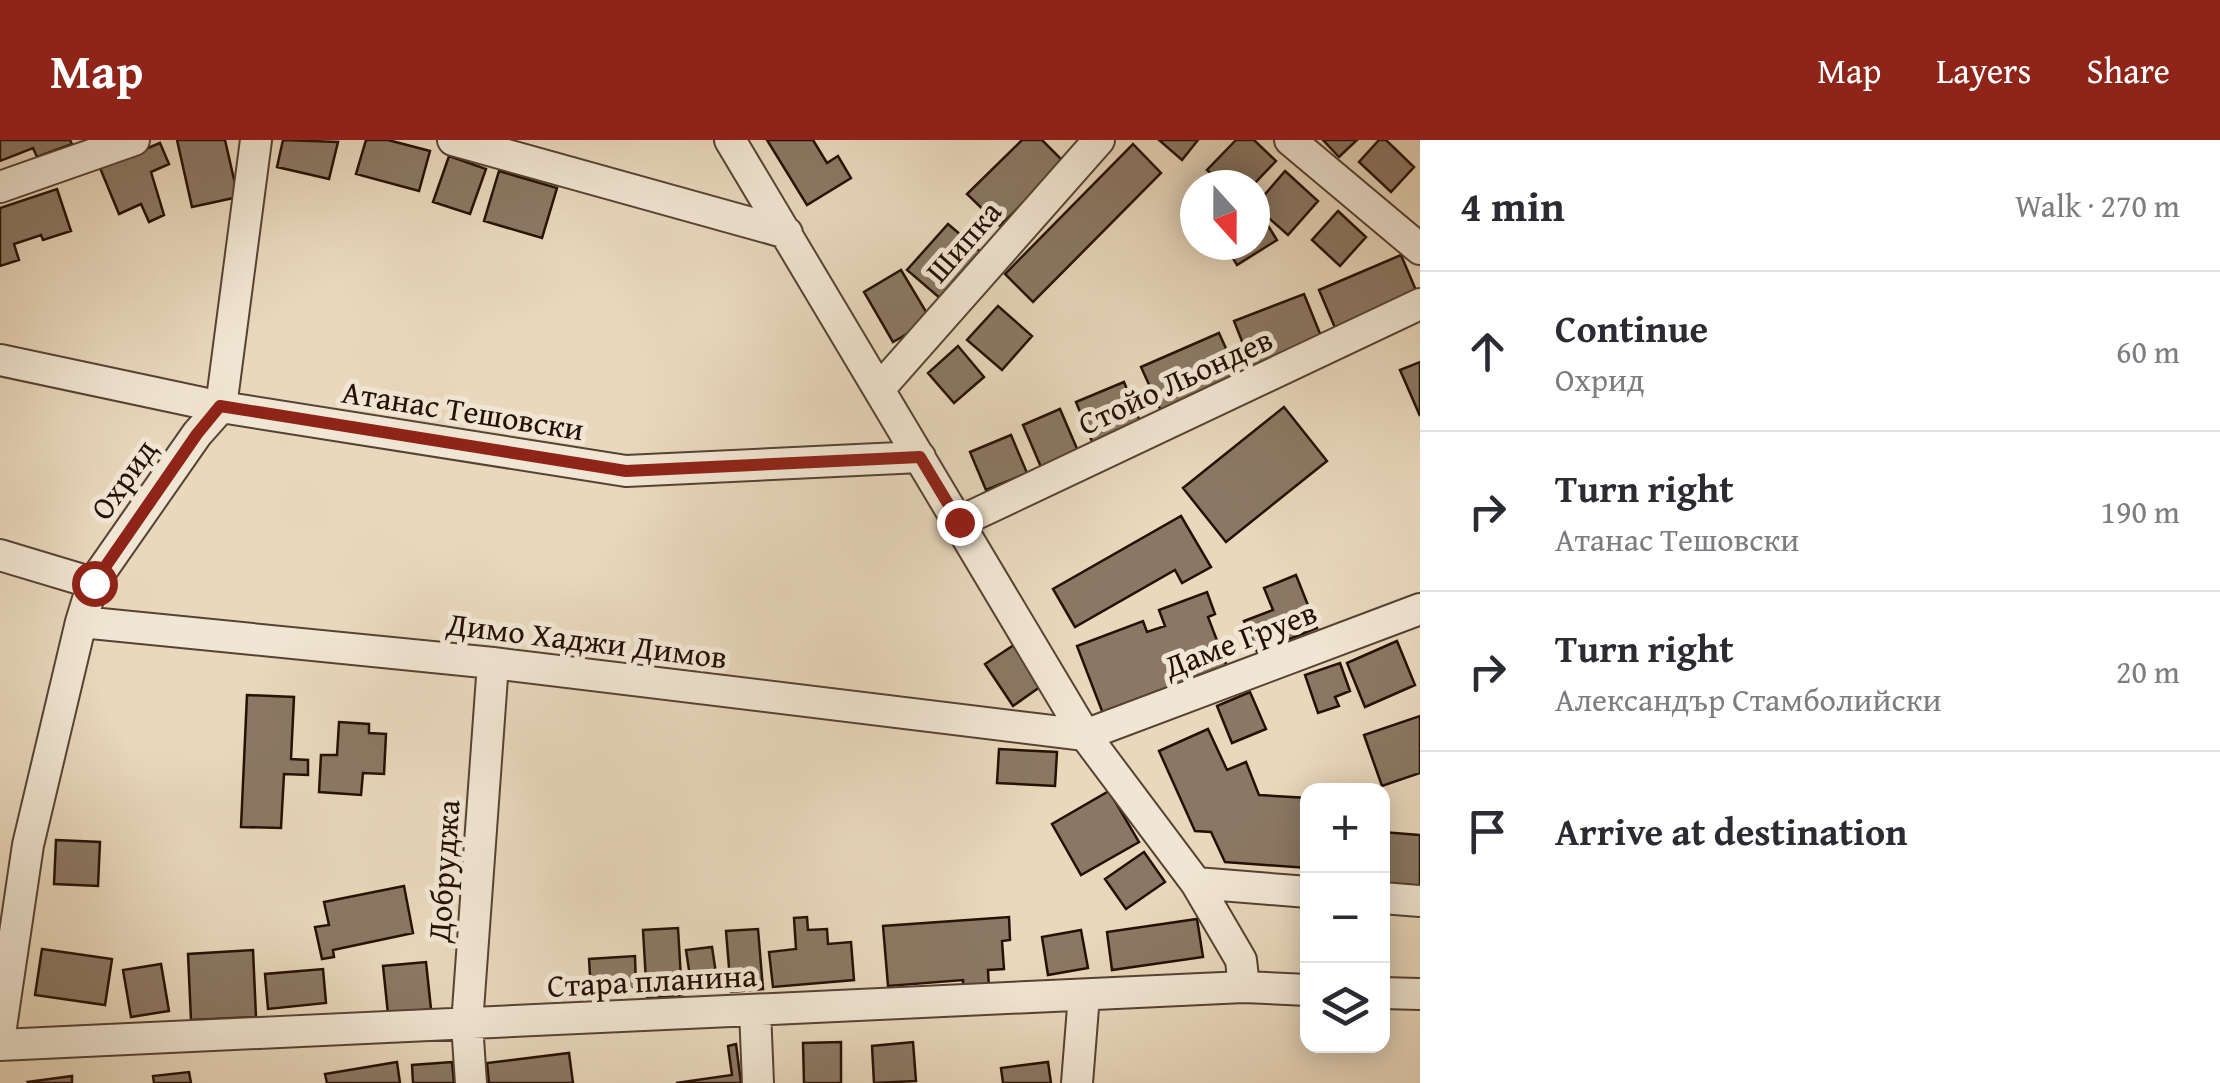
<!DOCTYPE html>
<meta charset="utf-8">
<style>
body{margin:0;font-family:"Gentium Book Plus",serif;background:#f2f2f3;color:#2b2b33}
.controls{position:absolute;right:30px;bottom:30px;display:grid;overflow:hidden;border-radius:20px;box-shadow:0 5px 25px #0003}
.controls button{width:90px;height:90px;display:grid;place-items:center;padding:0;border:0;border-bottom:2px solid #e1e1e2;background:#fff;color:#2b2b33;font:50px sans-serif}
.compass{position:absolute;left:1180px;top:30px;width:90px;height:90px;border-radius:50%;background:#fff;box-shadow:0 5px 25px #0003;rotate:159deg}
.stop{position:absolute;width:30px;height:30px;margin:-22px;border:8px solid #8f2418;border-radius:50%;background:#fff}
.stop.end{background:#8f2418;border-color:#fff;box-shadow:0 2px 10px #0008}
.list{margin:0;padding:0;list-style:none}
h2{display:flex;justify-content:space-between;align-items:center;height:130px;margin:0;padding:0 40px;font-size:42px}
h2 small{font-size:32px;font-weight:400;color:#7c7c81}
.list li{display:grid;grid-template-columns:65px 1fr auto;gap:30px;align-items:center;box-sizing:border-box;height:160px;padding:0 40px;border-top:2px solid #e1e1e2}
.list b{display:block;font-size:38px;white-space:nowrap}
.list p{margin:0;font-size:32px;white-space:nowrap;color:#7c7c81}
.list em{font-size:32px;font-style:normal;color:#7c7c81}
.icon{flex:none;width:55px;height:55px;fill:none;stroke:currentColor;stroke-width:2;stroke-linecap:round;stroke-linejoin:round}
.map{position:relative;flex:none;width:1420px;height:943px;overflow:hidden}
header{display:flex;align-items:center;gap:60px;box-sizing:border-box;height:140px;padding:0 50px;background:#8f2418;color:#fff}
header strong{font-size:48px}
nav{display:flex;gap:55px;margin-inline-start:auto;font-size:35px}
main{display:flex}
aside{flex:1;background:#fff}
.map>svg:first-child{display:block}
</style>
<header>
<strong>Map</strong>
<nav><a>Map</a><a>Layers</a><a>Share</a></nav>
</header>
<main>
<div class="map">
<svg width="1420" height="943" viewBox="0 0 1420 943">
<rect width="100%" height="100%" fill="#e9d8bc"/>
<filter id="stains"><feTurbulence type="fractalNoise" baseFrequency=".002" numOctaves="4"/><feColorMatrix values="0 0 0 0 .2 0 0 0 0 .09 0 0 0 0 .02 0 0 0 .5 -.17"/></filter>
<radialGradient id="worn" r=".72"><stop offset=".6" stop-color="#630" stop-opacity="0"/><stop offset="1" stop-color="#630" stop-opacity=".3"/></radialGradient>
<!-- building -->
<path fill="#8b7864" stroke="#251005" stroke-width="2.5" d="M0,0H70L72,4L37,17L33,8L0,21Z
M177,0H225L238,57L192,67Z
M283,0L338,2L329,39L277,27Z
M366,0H388L430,11L419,51L356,34Z
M767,0H813L827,23L838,16L851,38L807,65Z
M1022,0H1042L1064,22L1000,86L967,54Z
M1159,0H1198L1182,20Z
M1236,0H1254L1276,21L1253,45H1223L1207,30Z
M1323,0H1357L1339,17Z
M1379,0H1386L1414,27L1391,52L1359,22Z
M160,3L169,24L151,32L164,75L149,82L141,64L119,74L100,28Z
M1133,4L1161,33L1033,162L1005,134Z
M449,16L486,29L470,74L433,62Z
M499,31L557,48L542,98L484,81Z
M1285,31L1318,61L1288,95L1255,66Z
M57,49L71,91L43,100L41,95L14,104L19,120L0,126V68Z
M1338,71L1366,97L1340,126L1312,100Z
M1262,76L1277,100L1237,125L1225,105H1255V81Z
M948,84L982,113L941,159L907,130Z
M1401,115L1418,155L1336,190L1319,150Z
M901,130L931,180L893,202L864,152Z
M1304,154L1323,201L1253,229L1234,181Z
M998,166L1032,196L1002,230L967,200Z
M1219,193L1239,237L1161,271L1141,227Z
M958,206L984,237L954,263L928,233Z
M1420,222V276L1400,230Z
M1124,242L1141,284L1093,304L1076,262Z
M1284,267L1327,321L1226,402L1183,348Z
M1060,269L1078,311L1044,334L1023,285Z
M1011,295L1027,333L986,350L970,312Z
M1181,376L1211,427L1182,443L1175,430L1075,487L1053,449Z
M1296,435L1317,488L1257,512L1244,481L1273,470L1264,448Z
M1207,452L1215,474L1208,477L1231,537L1107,584L1077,506L1143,481L1147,492L1165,486L1159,470Z
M1020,501L1047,542L1013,566L985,524Z
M1397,501L1415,545L1365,567L1347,523Z
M1340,523L1350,551L1335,557L1339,566L1318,573L1305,535Z
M1250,552L1266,589L1232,603L1217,566Z
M247,555L294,557L291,619L308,620V635L284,634L281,688L241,687Z
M1420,576V633L1382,646L1364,595Z
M339,582L369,584V593L386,594L384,634L363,633L361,655L319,652L321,615H337Z
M1208,589L1227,630L1246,622L1259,655L1308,658V728L1225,722L1211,692L1195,691L1159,611Z
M999,609L1057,612L1055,646L997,643Z
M1109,651L1139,702L1081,735L1052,684Z
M1382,692L1420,695V751L1382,748Z
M56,700L100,702L98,746L54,744Z
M1144,712L1165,742L1126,769L1105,739Z
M404,746L413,793L333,810L334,817L322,819L315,787L329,785L324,762Z
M807,777L808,790L827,789L828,804L851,802L854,840L773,847L769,812L796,809L794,778Z
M1009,777L1010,800L1002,801L1004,829L988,830L989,849L963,851V840L888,846L883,786Z
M1197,779L1203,817L1112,830L1107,792Z
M678,788L682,856L647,858L643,790Z
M758,789L763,849L731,852L726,791Z
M1081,790L1088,828L1048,835L1042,797Z
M712,807L718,847L692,850L686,810Z
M42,809L112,819L105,865L35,855Z
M253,810L256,877L191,880L188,814Z
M635,816L636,848L591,851L589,819Z
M426,822L431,869L388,874L383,826Z
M161,824L169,871L131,877L123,830Z
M323,829L326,863L268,869L265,834Z
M841,902V943H804L803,903Z
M913,902L916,941L874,943L872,906Z
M736,904L741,943H676L732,935L728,906Z
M569,913L573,943H489L487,923Z
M397,922L400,943H327L325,934Z
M452,922L454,943H413L412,925Z
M1048,922L1051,943H1003L1001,928Z
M189,932L191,943H154L153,936Z
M72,936V943H29L28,942Z"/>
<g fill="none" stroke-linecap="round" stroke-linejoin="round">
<defs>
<path id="minor" d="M453,0L787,93
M730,0L1085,595L1196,743L1241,820L1244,847
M1290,0L1420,109
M0,47L134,0
M0,220L221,267L626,331L920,317
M880,248L1099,0
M959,382L1420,164
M0,415L93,443
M81,482L493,523L1085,595L1420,469
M1196,743L1308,752
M1382,758L1420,761
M1382,853L1420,854
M755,870L758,943
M0,894L28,705L81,482L93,443L197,294L221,267L256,0
M0,905L1244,847L1308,850
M471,943L467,884L493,523
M1077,943L1084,855"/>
</defs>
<!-- minor casing -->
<use href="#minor" stroke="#564233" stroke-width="34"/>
<!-- minor -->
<use href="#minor" stroke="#f1e6d3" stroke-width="30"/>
</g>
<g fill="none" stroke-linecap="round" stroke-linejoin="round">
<!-- route -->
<path stroke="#8f2418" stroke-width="12" d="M94,443L197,294L220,266L626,331L920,317L959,382"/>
</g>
<g text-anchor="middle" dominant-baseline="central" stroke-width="10" stroke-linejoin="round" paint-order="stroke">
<!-- street labels -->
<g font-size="32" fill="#251005" stroke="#f1e6d3">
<text transform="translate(963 101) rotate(-49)">Шипка</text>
<text transform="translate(1175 241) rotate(-25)">Стойо Льондев</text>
<text transform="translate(463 270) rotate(9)">Атанас Тешовски</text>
<text transform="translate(123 339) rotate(-55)">Охрид</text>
<text transform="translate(1240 499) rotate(-21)">Даме Груев</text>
<text transform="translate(587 500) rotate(7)">Димо Хаджи Димов</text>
<text transform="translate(443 731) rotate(-86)">Добруджа</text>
<text transform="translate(652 840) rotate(-3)">Стара планина</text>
</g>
</g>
<rect width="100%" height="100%" filter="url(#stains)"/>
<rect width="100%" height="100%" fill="url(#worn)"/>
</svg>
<div class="controls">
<button>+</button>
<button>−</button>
<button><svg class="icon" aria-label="layers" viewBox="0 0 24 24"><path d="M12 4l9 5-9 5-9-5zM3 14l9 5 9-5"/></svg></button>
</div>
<svg class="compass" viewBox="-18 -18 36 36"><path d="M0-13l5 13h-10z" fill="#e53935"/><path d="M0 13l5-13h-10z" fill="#7c7c81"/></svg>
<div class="stop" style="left:94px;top:443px"></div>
<div class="stop end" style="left:959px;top:382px"></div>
</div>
<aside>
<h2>4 min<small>Walk · 270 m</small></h2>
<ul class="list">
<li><svg class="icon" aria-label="ahead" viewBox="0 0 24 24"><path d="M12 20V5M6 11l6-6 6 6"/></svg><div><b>Continue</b><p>Охрид</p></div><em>60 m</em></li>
<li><svg class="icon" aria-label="right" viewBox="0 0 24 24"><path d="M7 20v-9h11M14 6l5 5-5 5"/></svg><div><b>Turn right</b><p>Атанас Тешовски</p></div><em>190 m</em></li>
<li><svg class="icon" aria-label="right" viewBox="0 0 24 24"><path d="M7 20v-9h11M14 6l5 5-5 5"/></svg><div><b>Turn right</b><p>Александър Стамболийски</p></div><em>20 m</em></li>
<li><svg class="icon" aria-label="arrive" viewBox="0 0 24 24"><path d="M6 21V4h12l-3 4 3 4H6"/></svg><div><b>Arrive at destination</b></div></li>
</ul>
</aside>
</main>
